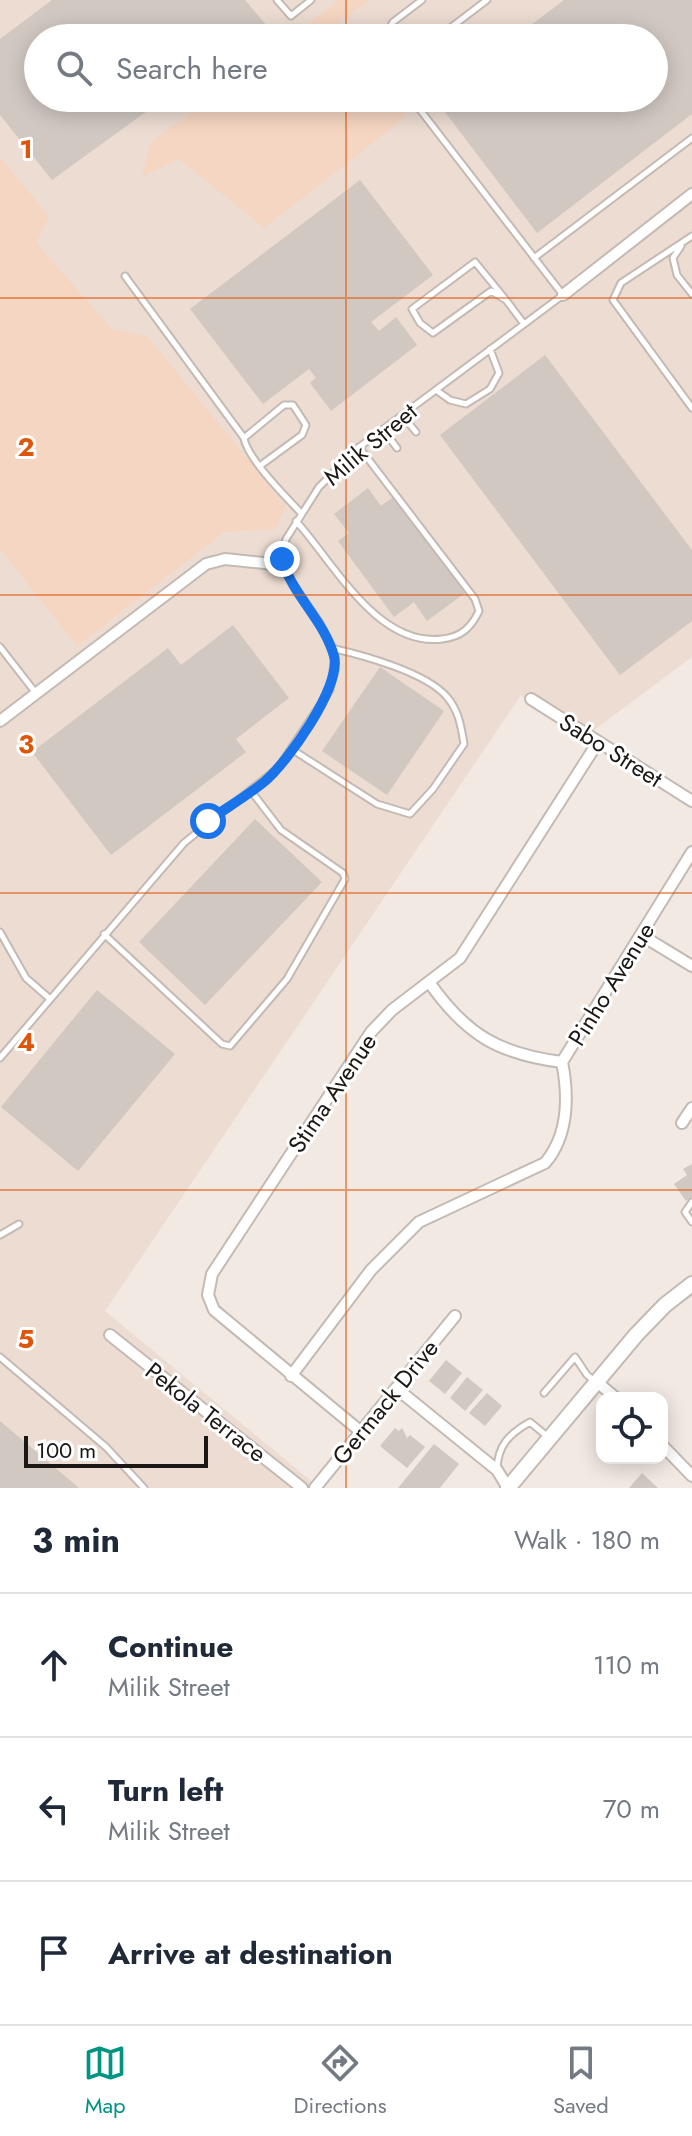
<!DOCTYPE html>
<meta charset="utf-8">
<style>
body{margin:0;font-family:Jost,sans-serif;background:#f6f6f7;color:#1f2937}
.controls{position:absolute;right:24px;bottom:24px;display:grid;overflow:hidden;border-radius:16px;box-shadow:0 4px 20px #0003}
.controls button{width:72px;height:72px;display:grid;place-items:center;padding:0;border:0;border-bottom:2px solid #e0e1e3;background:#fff;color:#1f2937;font:40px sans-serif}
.scale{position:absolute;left:24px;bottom:20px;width:184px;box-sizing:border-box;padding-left:8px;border:4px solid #1a1715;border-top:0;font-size:22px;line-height:28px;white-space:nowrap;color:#1a1715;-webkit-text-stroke:6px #fff;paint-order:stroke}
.stop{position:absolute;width:24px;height:24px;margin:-18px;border:6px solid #1a73e8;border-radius:50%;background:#fff}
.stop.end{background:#1a73e8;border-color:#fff;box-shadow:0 2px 8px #0008}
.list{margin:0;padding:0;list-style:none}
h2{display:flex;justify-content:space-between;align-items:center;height:104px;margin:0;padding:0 32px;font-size:34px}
h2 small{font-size:26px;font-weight:400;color:#747a83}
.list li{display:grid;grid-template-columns:52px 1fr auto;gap:24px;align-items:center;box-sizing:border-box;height:144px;padding:0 32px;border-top:2px solid #e0e1e3}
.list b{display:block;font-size:30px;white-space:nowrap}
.list p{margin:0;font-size:26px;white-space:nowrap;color:#747a83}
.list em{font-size:26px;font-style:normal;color:#747a83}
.icon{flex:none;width:44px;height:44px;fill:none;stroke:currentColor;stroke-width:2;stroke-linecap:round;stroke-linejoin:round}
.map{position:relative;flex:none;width:692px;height:1488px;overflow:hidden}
.search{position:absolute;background:#fff;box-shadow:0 4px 20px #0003;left:24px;right:24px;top:24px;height:88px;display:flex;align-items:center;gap:20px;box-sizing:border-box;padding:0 28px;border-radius:44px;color:#747a83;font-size:30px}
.sheet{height:536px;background:#fff}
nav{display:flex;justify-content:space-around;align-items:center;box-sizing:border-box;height:112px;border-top:2px solid #e0e1e3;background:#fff;font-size:22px;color:#747a83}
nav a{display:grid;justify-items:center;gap:4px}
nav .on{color:#009482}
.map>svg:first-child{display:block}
</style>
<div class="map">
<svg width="692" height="1488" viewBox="0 0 692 1488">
<rect width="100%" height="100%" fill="#f2e9e3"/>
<!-- built -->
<path fill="#ecdcd2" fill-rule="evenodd" d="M0,0H692V657L586,736L521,695L105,1311L315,1484L312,1488H0ZM38,38H654V98H38Z"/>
<!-- green -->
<path fill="#f5d6c2" d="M339,0H370L337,24L347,38H289Z
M210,98H392L406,117L264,228L179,159L142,177L150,143Z
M0,157L49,217L36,243L112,329L147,336L286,506L275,529L224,532L77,646L0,549Z"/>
<!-- building -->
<path fill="#d1c8c2" d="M52,0H245L266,25L247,38H38V98H165L52,180L0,115V39Z
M564,0H692V114L537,233L435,99L654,98V38H514Z
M360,180L433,275L371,322L379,331L396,317L417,345L331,411L310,383L316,378L309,369L263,404L190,309Z
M545,355L692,550V621L620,675L440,435Z
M368,488L381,506L393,497L465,593L427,621L414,602L394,617L338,541L349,533L334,514Z
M233,625L289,698L236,739L246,752L111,855L32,752L168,648L181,665Z
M380,667L444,711L387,795L322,751Z
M255,819L322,882L205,1005L139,942Z
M97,990L175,1054L78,1171L1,1107Z
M692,1164V1197L686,1201L674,1184L687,1175L683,1169Z
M446,1360L462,1373L445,1394L429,1381Z
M467,1377L483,1390L465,1411L450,1398Z
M487,1393L502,1406L485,1426L469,1413Z
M0,1421L79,1488H0Z
M395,1428L399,1431L402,1428L407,1438L410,1435L425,1447L407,1468L380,1446Z
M434,1444L459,1464L440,1488H398Z
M642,1473L658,1488H629Z"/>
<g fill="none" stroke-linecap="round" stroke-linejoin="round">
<defs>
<path id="lane" d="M277,0L291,16L311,0
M390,38L388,31L393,22L422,0
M437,38L487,0
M692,236L621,283L613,300L692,408
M681,246L673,258L677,275L692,294
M534,258L692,138
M125,276L244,438
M506,300L475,262L412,309L420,323L433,333L491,291L506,300L524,324
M436,390L450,400L466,404L490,389L499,373L490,349
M402,415L416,432
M383,429L397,448
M261,465L302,435L306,425L293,405H284L244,438C247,458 285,496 300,512
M296,521C334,563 377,647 442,639C461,637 471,628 479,611L475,599L359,447
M0,647L35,692
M293,750L377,804L410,814L433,789L464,744C461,726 459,711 447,697C426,672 362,655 331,648
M0,932L26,978L50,999
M104,934L222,1044L230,1046L287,979L345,879L343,873L281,830L251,791
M0,1058L184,843L278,768L330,690L335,657L320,623L285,572L282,559L286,539L319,487L358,448L563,295L411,98
M692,1202L685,1212L692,1222
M0,1235L19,1224
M0,1357L106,1447L144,1488
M544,1393L575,1357L587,1375L596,1382
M497,1469C498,1445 509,1434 530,1422L548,1437"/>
<path id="street" d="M563,295L692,194
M531,699L692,801
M0,721L206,564L225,559L283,565
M641,935L692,966
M429,982C466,1035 499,1054 562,1062
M682,1123L692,1108
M110,1335L302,1488
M291,1376L371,1270L419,1222L545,1163C568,1136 569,1097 562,1062L692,852
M597,1382L616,1398
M396,1388L497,1470L508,1488
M360,1431L214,1310L208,1295L212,1274L371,1032L392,1010L460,958L598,742
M662,1445L692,1476
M315,1488L455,1316"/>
<path id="secondary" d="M508,1488L636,1335L665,1305L692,1284"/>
</defs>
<!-- lane casing -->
<use href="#lane" stroke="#c3bab4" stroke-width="9"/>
<!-- street casing -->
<use href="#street" stroke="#c3bab4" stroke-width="14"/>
<!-- secondary casing -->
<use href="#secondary" stroke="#c3bab4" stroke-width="18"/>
<!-- lane -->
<use href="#lane" stroke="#fff" stroke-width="5"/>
<!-- street -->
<use href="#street" stroke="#fff" stroke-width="10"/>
<!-- secondary -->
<use href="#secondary" stroke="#fff" stroke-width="14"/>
</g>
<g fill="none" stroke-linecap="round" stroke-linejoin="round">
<!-- route -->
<path stroke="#1a73e8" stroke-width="10" d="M208,821C226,808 247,796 264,782C287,763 342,686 334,656C324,620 292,595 282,559"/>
</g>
<!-- grid -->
<path fill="none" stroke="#de560c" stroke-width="2" stroke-opacity="0.55" d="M346,0V38M346,98V1488M0,298H692M0,595H692M0,893H692M0,1190H692"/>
<g text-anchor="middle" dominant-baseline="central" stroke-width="6" stroke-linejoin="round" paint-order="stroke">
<!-- street labels -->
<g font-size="24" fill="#1a1715" stroke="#fff">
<text transform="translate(370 444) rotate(-40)">Milik Street</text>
<text transform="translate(611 750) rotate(32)">Sabo Street</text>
<text transform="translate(611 984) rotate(-58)">Pinho Avenue</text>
<text transform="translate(332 1093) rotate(-56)">Stima Avenue</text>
<text transform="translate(385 1402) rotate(-51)">Germack Drive</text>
<text transform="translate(206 1412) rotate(38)">Pekola Terrace</text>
</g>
</g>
<g font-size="26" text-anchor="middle" font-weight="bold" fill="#de560c" stroke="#fff" stroke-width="6" stroke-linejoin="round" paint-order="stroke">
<text x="26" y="158">1</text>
<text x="26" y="456">2</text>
<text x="26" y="753">3</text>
<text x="26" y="1051">4</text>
<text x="26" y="1348">5</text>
</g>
</svg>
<div class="controls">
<button><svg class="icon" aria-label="locate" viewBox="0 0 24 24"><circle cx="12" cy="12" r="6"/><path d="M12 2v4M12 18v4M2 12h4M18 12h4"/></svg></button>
</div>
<div class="scale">100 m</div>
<div class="stop" style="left:208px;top:821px"></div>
<div class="stop end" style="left:282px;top:559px"></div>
<div class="search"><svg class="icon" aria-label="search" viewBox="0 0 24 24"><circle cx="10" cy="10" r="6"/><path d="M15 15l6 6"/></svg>Search here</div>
</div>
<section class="sheet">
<h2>3 min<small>Walk · 180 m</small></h2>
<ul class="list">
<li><svg class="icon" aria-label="ahead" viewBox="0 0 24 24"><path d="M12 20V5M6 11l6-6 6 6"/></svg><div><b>Continue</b><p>Milik Street</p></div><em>110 m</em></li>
<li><svg class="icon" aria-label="left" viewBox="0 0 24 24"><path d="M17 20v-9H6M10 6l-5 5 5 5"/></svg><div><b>Turn left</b><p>Milik Street</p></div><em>70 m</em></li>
<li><svg class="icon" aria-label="arrive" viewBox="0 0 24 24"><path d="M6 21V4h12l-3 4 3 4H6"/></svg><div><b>Arrive at destination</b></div></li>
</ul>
</section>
<nav>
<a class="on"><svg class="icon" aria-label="map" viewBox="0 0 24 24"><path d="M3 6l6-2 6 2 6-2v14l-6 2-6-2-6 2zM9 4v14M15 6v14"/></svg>Map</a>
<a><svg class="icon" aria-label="directions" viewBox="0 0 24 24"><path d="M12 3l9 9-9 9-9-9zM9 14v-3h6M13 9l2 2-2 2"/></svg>Directions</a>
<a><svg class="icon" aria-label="saved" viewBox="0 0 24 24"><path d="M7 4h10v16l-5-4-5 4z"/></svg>Saved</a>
</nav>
